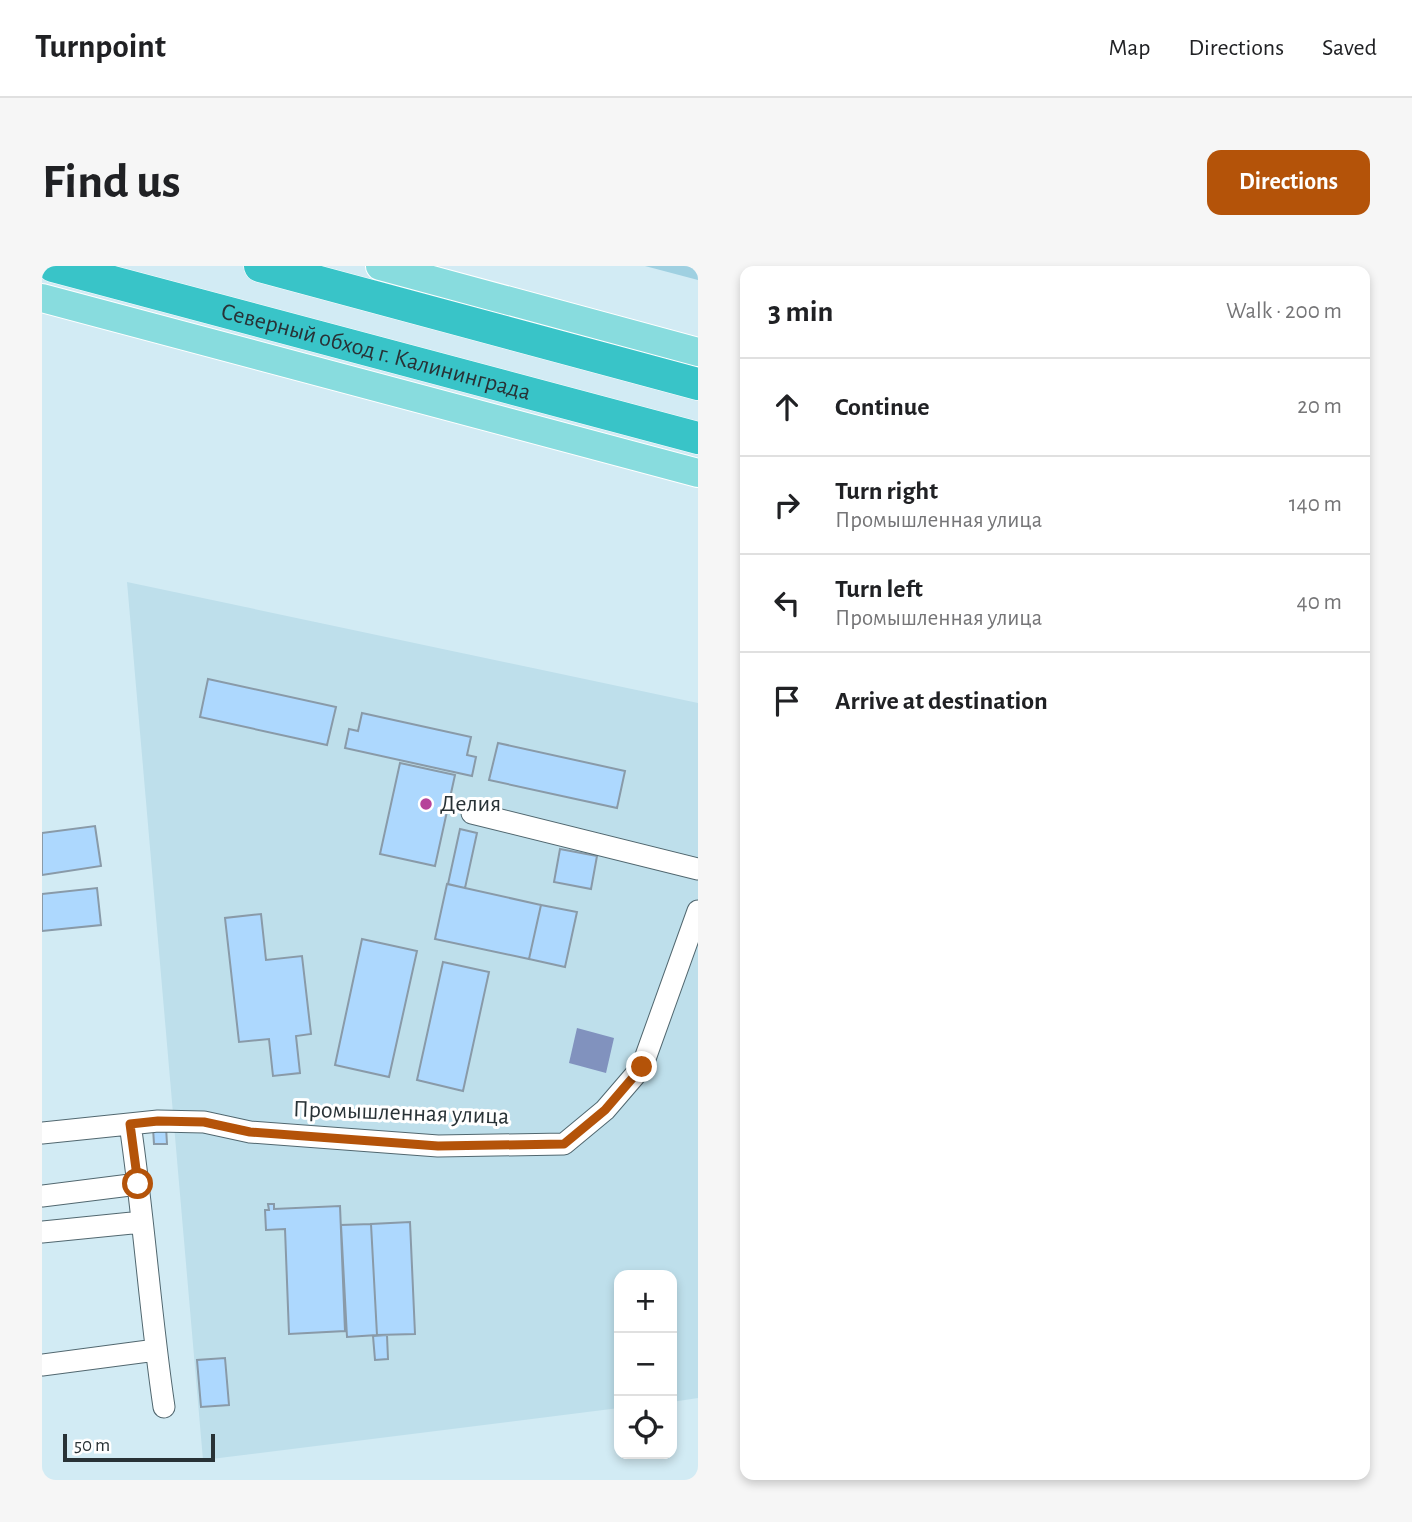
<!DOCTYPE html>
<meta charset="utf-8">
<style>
body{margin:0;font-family:"Alegreya Sans",sans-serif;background:#f6f6f6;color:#202124}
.controls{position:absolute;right:21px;bottom:21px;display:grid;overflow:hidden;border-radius:14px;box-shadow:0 4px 10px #0003}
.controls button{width:63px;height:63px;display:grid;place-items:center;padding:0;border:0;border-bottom:2px solid #e0e0e0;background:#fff;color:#202124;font:35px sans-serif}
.scale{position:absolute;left:21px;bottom:18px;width:152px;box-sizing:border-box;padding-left:7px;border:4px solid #283236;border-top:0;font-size:19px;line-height:24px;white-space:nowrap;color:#283236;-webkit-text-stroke:5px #fff;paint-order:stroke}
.stop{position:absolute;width:21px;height:21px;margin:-16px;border:5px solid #b45309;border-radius:50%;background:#fff}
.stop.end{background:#b45309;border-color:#fff;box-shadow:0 2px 7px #0008}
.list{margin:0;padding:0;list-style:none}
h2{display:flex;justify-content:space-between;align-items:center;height:91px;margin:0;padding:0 28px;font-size:30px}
h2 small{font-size:23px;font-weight:400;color:#757577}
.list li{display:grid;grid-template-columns:46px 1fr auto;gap:21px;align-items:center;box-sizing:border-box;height:98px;padding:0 28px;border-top:2px solid #e0e0e0}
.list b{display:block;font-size:26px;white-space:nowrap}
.list p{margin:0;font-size:23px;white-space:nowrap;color:#757577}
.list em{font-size:23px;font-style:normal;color:#757577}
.icon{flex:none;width:38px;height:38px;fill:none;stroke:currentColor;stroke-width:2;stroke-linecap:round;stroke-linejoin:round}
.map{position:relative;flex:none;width:656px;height:1214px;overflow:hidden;border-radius:14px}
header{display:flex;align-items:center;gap:42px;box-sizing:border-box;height:98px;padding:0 35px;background:#fff;border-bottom:2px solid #e0e0e0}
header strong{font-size:33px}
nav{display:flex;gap:38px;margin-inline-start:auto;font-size:24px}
.intro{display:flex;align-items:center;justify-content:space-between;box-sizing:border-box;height:168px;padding:0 42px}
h1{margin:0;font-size:49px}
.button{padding:18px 32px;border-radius:14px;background:#b45309;color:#fff;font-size:24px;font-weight:700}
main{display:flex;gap:42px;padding:0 42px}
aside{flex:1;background:#fff;border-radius:14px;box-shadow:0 4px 10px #0003}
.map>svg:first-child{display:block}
</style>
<header>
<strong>Turnpoint</strong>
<nav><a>Map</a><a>Directions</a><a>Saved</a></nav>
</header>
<div class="intro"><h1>Find us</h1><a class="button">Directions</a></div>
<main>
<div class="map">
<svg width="656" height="1214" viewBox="0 0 656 1214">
<rect width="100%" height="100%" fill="#d2ebf4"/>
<!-- built -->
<path fill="#bedfeb" d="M85,316L656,437V1132L630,1136V1009H577V1142L161,1194Z"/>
<!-- green -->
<path fill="#9fd0e1" d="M603,0H656V14Z"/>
<!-- water -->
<path fill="#8192be" d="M535,762L572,772L564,807L527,797Z"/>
<!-- building -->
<path fill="#add8fe" stroke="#899aa8" stroke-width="2" d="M166,413L294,441L285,479L158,451Z
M320,447L429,471L425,489L434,491L430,510L303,482L307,463L316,465Z
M456,477L583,505L575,542L447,514Z
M358,497L413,509L393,600L338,588Z
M53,560L59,600L0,609V567Z
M418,563L435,567L423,622L406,618Z
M518,583L555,590L549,623L512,616Z
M405,618L499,639L487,693L393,673Z
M55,622L59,659L0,665V628Z
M499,639L535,646L523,701L487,693Z
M219,648L224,694L260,690L269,768L254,770L258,807L231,810L227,773L197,776L183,652Z
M320,673L375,685L347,811L293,799Z
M401,696L447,706L421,825L375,814Z
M124,861L125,878H112L111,862Z
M226,938H232V943L298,940L303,1065L247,1068L243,963L224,964L223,944H227Z
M368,956L373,1068L335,1069L329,958Z
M329,958L335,1069L305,1071L299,959Z
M345,1069L346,1093L333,1094L331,1070Z
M183,1092L187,1139L159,1141L155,1094Z"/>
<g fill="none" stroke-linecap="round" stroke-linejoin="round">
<defs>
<path id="minor" d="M430,547L656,603
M88,858C102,952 108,1047 122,1141
M0,867L116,855L162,856L208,866L396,880L522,878L563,844L600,801L656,645
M0,930L96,918
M0,966L100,956
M0,1099L114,1084"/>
<path id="major" d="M338,0L656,86
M0,32L656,207"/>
<g id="highway">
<path id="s1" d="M11,0L656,172"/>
<path d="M218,0L656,118"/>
</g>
</defs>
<!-- minor casing -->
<use href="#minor" stroke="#51676f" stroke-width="23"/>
<!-- major casing -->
<use href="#major" stroke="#fff" stroke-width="30"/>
<!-- highway casing -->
<use href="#highway" stroke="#fff" stroke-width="33"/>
<!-- minor -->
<use href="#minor" stroke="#fff" stroke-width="21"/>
<!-- major -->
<use href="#major" stroke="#88dcde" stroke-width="28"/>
<!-- highway -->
<use href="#highway" stroke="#39c4c8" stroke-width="32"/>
</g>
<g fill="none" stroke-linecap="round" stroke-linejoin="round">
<!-- route -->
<path stroke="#b45309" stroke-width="9" d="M96,918L88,858L116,855L162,856L208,866L396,880L522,878L563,844L600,801"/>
</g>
<!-- markers -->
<circle fill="#b6429a" stroke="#fff" stroke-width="2.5" cx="384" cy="538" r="7"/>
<g text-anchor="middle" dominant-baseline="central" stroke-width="6" stroke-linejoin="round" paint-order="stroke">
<!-- street labels -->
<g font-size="24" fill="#283236" stroke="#fff">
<text stroke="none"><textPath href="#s1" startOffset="334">Северный обход г. Калининграда</textPath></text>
<text transform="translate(359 847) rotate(2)">Промышленная улица</text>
</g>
<!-- poi labels -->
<g font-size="24" fill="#283236" stroke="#fff" text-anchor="start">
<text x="398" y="538">Делия</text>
</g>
</g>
</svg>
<div class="controls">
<button>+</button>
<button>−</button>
<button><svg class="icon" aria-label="locate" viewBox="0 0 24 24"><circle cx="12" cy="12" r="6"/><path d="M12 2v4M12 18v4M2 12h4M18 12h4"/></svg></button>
</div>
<div class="scale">50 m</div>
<div class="stop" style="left:96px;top:918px"></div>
<div class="stop end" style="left:600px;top:801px"></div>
</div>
<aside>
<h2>3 min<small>Walk · 200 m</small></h2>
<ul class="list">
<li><svg class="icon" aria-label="ahead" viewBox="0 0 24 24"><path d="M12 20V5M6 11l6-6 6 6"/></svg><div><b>Continue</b></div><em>20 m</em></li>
<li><svg class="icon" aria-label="right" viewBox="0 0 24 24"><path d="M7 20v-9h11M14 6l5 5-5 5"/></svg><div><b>Turn right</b><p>Промышленная улица</p></div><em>140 m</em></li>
<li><svg class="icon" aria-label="left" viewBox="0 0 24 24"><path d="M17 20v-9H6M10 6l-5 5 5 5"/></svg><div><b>Turn left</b><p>Промышленная улица</p></div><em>40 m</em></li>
<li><svg class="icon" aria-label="arrive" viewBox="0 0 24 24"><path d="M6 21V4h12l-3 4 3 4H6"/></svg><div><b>Arrive at destination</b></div></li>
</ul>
</aside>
</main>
